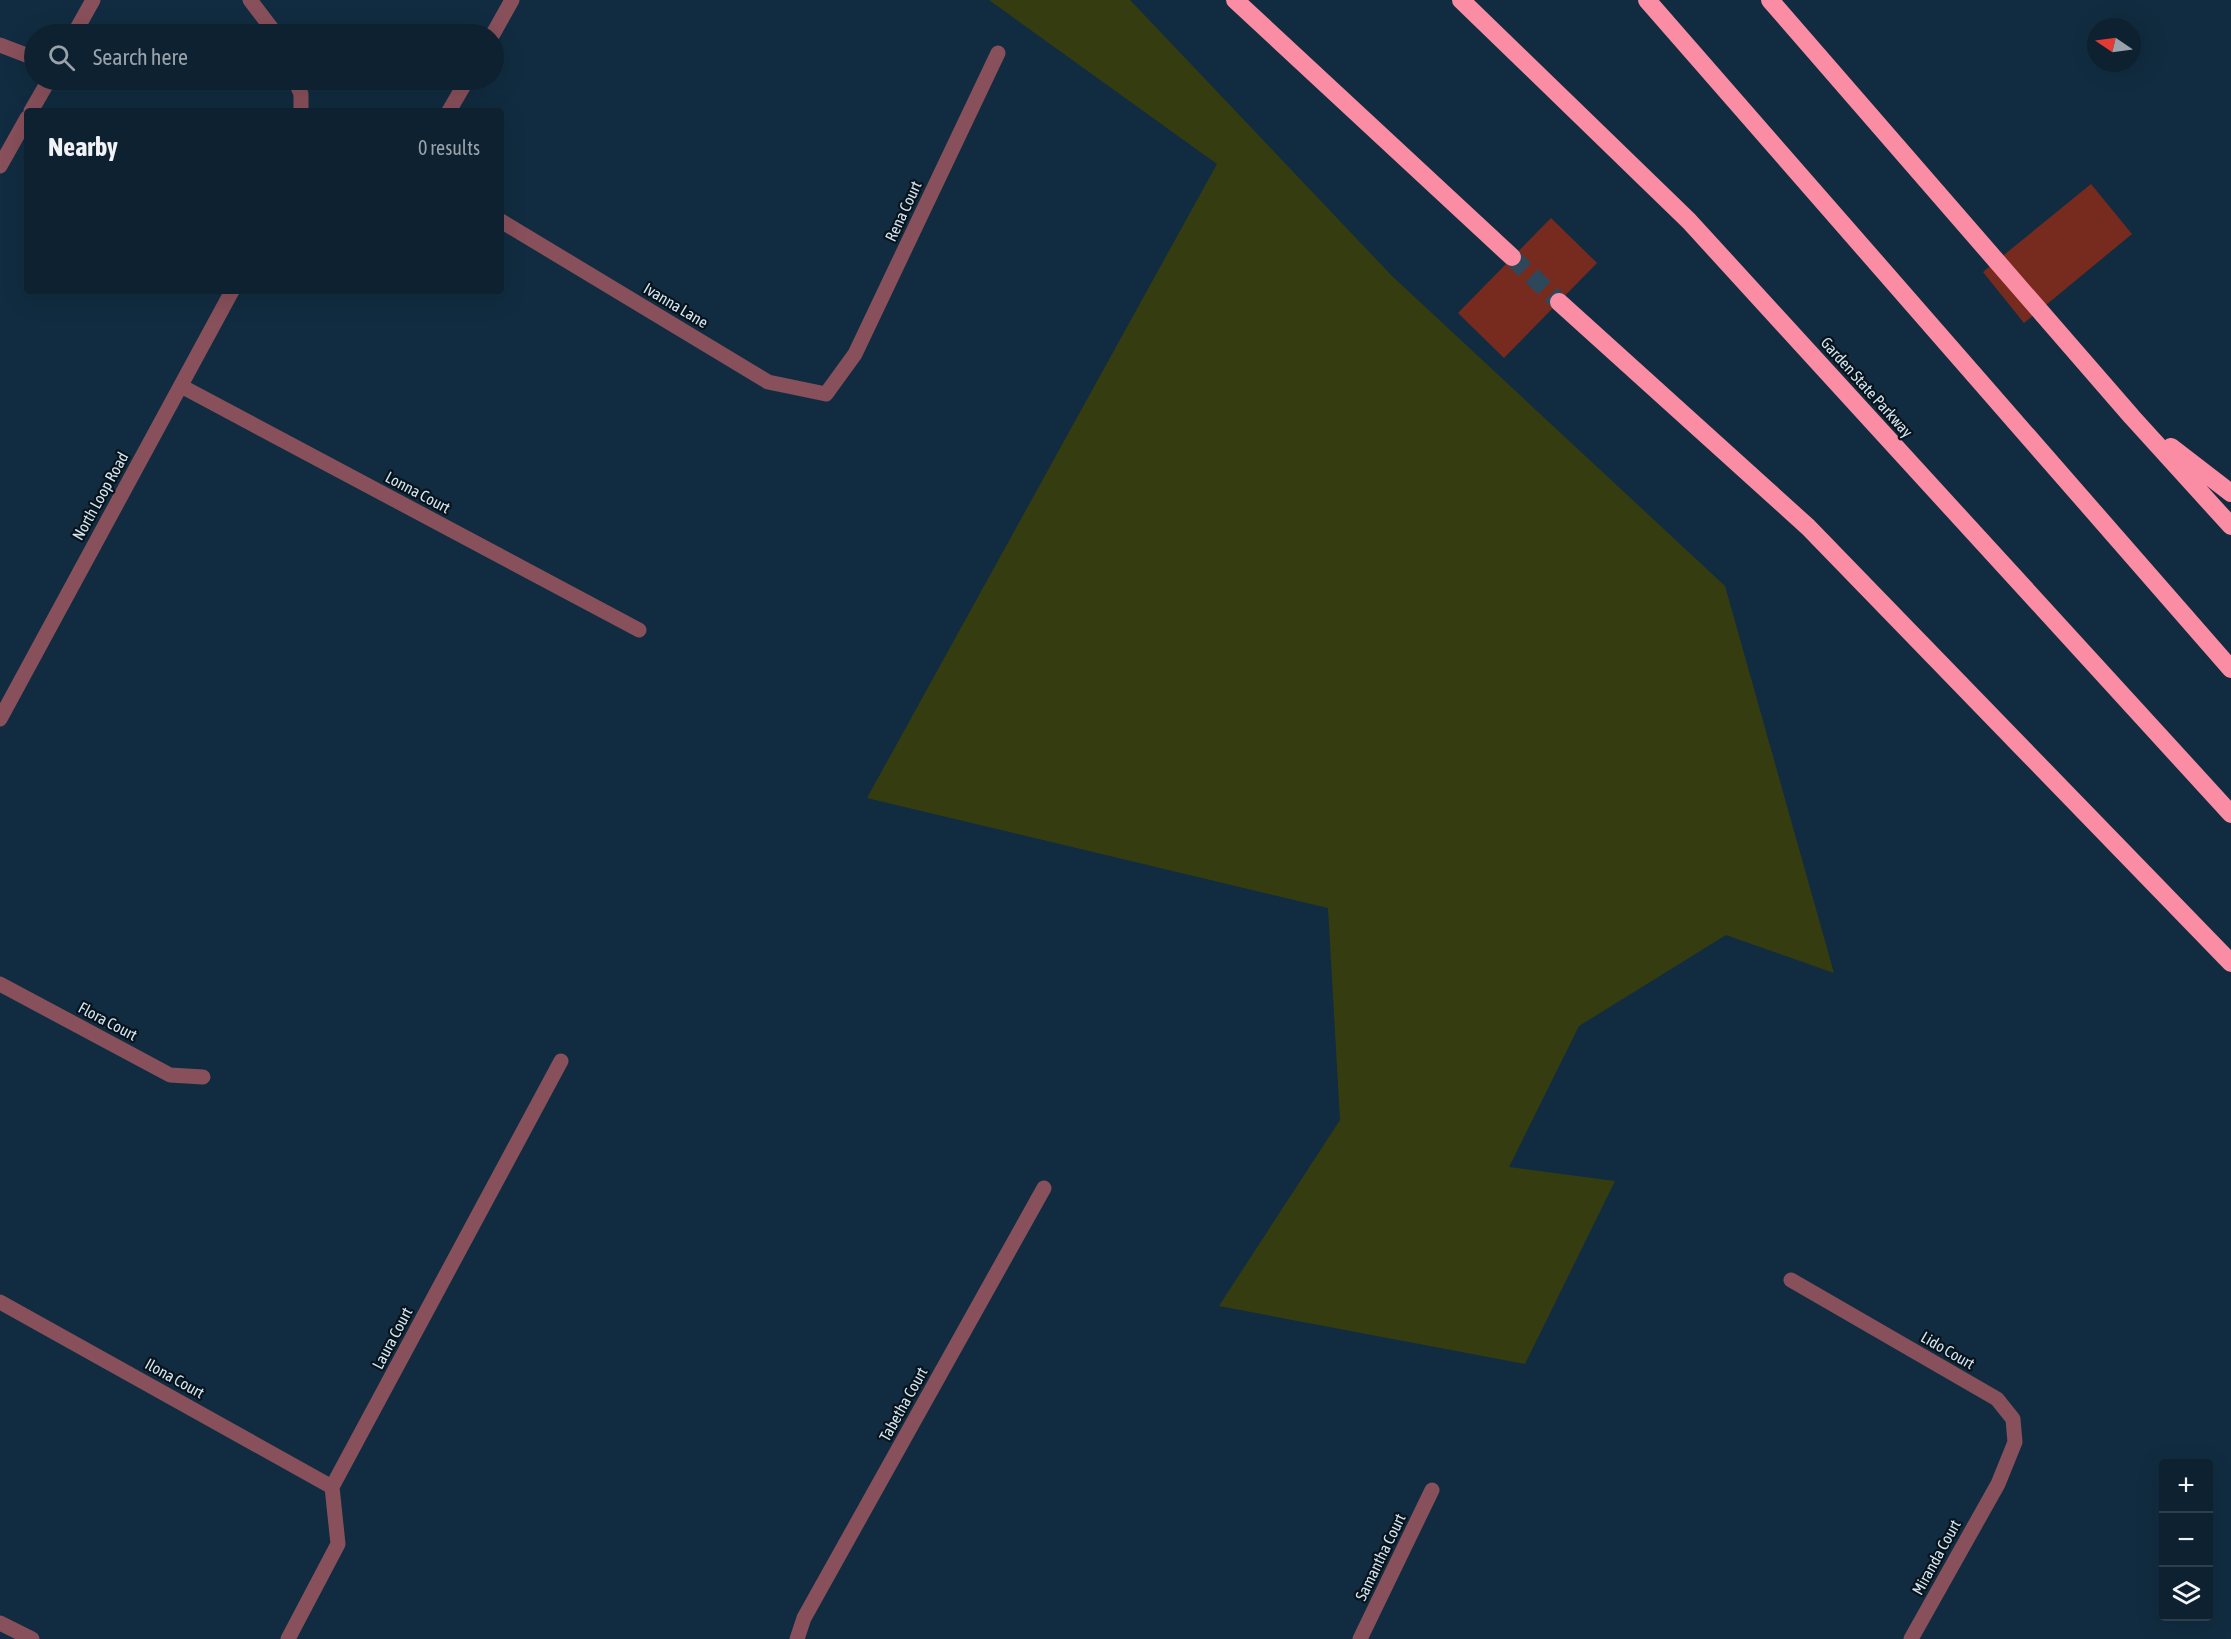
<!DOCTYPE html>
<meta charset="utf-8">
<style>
body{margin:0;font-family:"Asap Condensed",sans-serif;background:#162938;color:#f1f3f6}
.controls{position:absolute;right:18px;bottom:18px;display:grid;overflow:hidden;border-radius:6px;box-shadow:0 6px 24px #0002}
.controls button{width:54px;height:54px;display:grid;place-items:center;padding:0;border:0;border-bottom:2px solid #2d3e4c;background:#0d2130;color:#f1f3f6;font:30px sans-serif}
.compass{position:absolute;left:2087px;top:18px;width:54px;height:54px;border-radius:50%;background:#0d2130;box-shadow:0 6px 24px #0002;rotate:283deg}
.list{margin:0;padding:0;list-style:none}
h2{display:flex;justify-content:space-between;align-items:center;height:78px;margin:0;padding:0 24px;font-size:26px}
h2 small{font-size:20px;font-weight:400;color:#9aa3ab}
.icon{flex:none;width:33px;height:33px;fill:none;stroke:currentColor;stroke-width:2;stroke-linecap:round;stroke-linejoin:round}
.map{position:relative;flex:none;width:2231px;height:1639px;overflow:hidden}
.search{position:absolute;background:#0d2130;box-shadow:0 6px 24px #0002;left:24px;top:24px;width:480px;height:66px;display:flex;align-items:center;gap:15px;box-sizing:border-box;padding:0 21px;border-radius:33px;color:#9aa3ab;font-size:22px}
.panel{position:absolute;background:#0d2130;box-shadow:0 6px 24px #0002;left:24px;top:108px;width:480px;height:186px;border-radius:6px}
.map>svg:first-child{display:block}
</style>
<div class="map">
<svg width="2231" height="1639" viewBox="0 0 2231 1639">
<rect width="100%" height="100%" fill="#112c40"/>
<!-- green -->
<path fill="#353d10" d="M989,0H1130L1392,276L1725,586L1834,973L1726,935L1579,1026L1509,1167L1615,1181L1525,1364L1219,1306L1340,1120L1328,908L867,798L1217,164Z"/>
<!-- building -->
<path fill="#772b1f" d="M2091,184L2132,234L2024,323L1983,272Z
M1551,218L1597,263L1504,358L1458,313Z"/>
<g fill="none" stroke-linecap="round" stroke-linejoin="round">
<!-- highway-tunnel -->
<path stroke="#2e485b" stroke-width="18" stroke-dasharray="18 9" stroke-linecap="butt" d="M1512,257L1559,302"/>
<!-- minor -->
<path stroke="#88505b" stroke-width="15" d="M250,0L276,34
M74,34L93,0
M493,34L512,0
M0,45L34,58
M295,80L301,94V111
M31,111L49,80
M449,111L467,80
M0,166L27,118
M501,221L768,382L826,394L855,354L998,53
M181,386L639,630
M0,719L232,291
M0,984L170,1075L203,1077
M1791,1280L1997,1399L2013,1419L2015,1442L1998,1484L1911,1639
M0,1302L332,1487
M0,1623L32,1639
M288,1639L338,1544L332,1487L561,1061
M797,1639L804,1618L1044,1188
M1360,1639L1432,1490"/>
<!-- highway -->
<path stroke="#fa8ca3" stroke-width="18" d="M1235,0L1512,257
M1461,0L1689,221L2231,814
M1647,0L2231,669
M1770,0L2132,417L2231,526
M1559,302L1808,527L2231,963
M2171,447L2231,493"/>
</g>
<g text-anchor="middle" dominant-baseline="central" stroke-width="4.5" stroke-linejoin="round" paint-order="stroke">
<!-- street labels -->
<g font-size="16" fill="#d4e4f1" stroke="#08141c">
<text transform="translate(903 211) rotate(-65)">Rena Court</text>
<text transform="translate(676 305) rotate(31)">Ivanna Lane</text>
<text transform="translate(1867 387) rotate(48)">Garden State Parkway</text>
<text transform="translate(418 492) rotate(28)">Lonna Court</text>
<text transform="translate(100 496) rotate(-61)">North Loop Road</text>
<text transform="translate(108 1021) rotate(28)">Flora Court</text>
<text transform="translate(392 1338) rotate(-62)">Laura Court</text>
<text transform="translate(1948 1350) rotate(30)">Lido Court</text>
<text transform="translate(175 1378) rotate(29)">Ilona Court</text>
<text transform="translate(903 1404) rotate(-61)">Tabetha Court</text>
<text transform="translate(1380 1557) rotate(-64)">Samantha Court</text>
<text transform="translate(1936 1557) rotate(-61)">Miranda Court</text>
</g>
</g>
</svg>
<div class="controls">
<button>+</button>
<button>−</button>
<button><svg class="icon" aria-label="layers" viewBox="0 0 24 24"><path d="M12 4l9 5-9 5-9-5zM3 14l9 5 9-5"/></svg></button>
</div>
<svg class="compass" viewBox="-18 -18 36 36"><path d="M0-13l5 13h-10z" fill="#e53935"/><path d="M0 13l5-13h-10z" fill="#9aa3ab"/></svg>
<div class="search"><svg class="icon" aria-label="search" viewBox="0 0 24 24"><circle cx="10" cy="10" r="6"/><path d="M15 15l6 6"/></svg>Search here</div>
<section class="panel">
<h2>Nearby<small>0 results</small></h2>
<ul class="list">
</ul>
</section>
</div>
